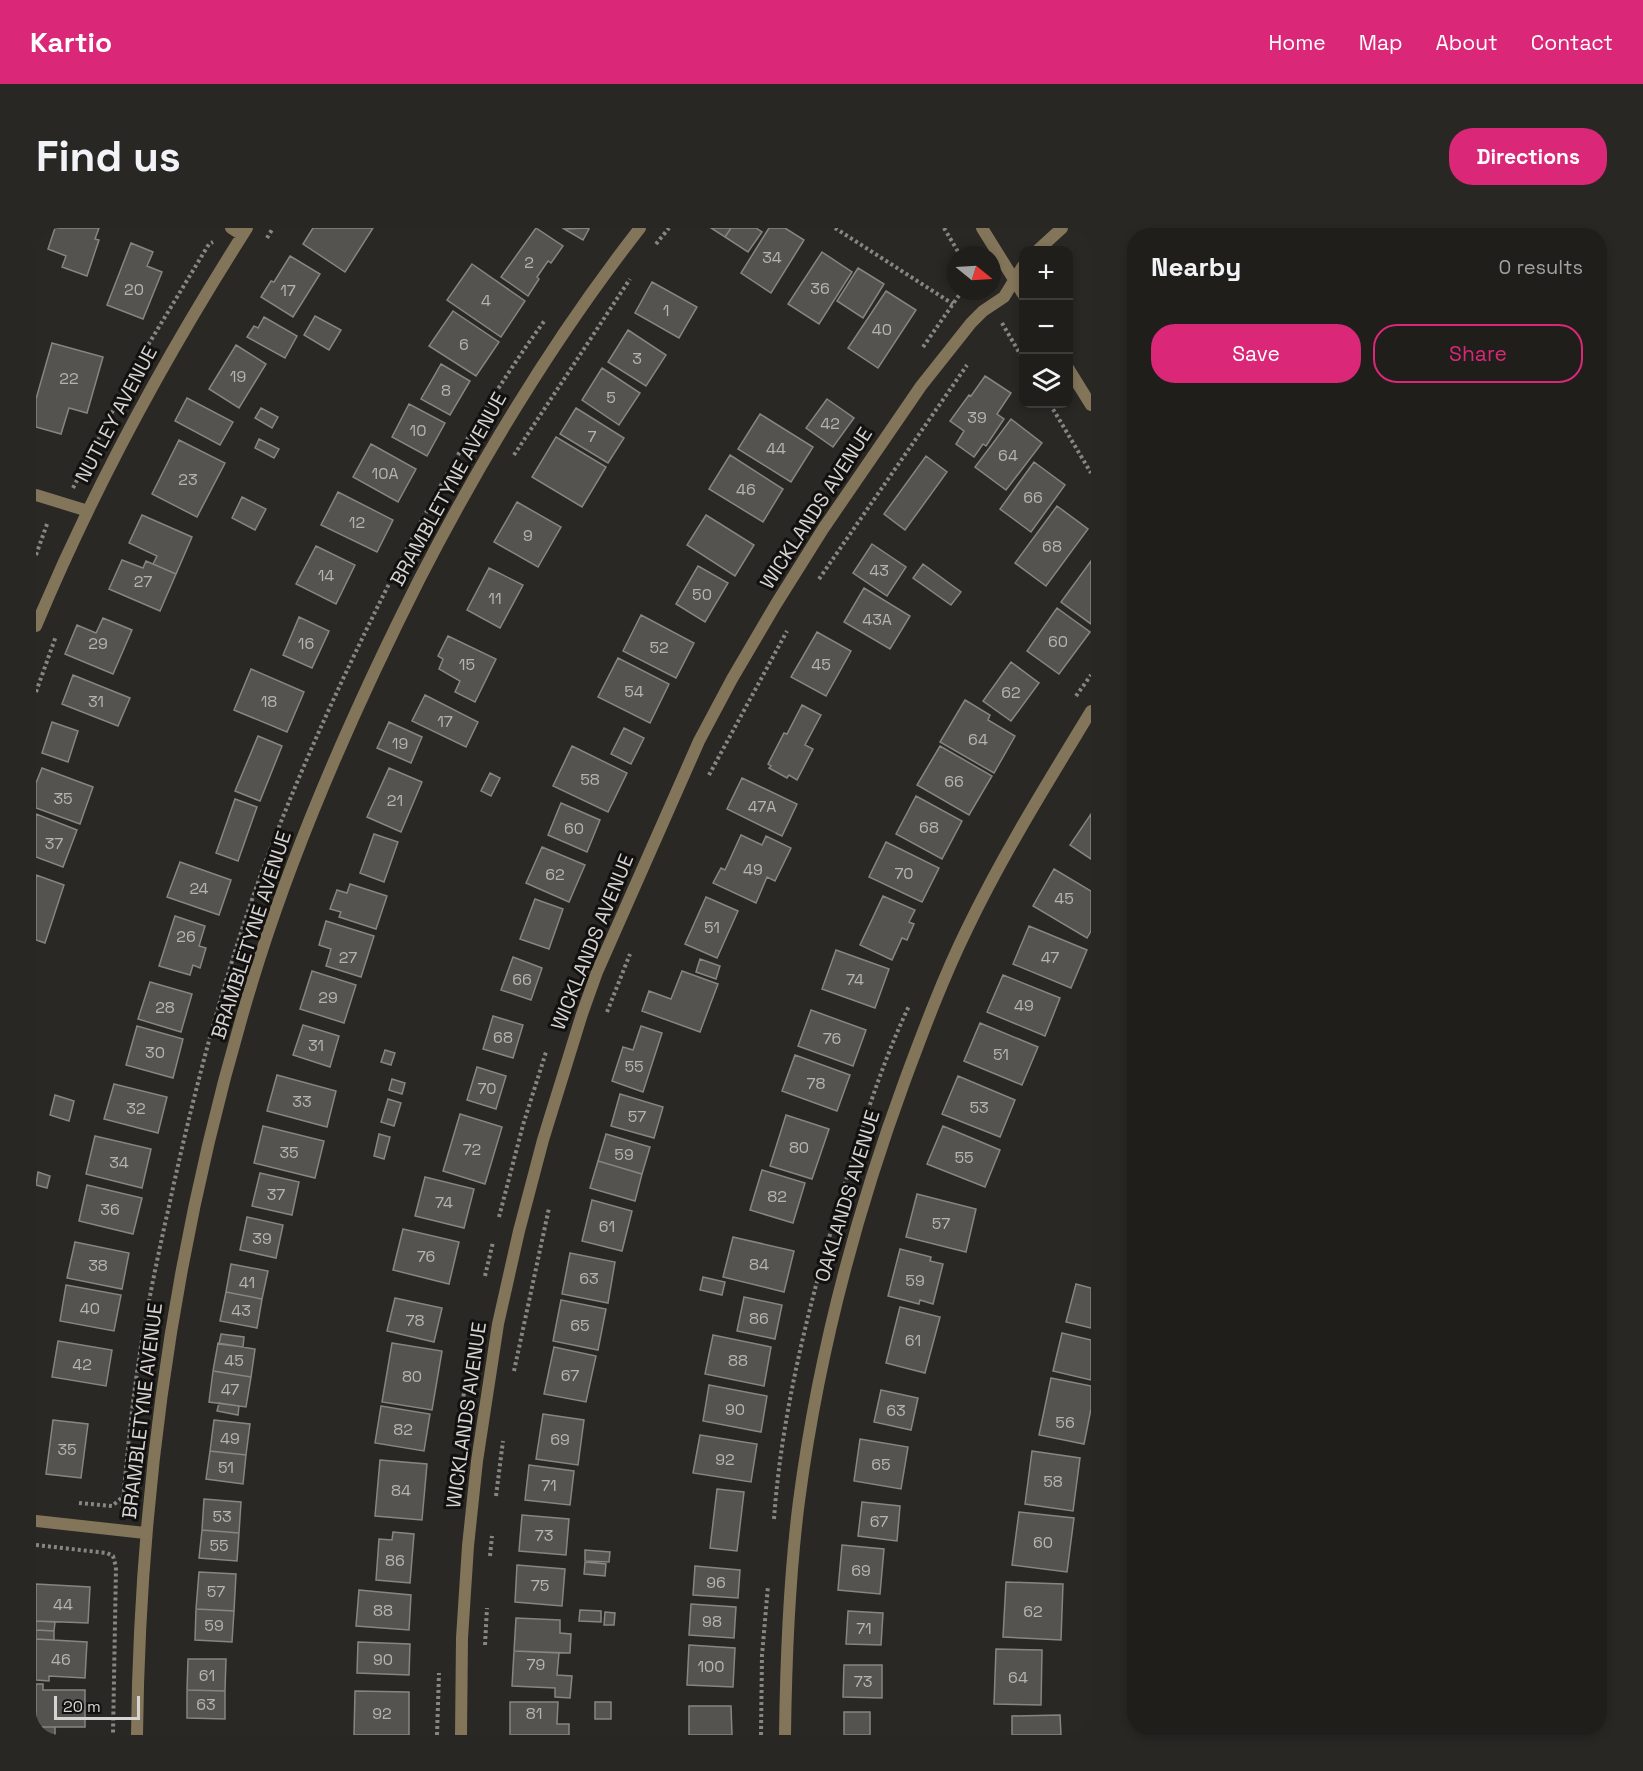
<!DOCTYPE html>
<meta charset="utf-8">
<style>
body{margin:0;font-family:"Space Grotesk",sans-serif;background:#282724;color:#f1f3f6}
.controls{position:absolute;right:18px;top:18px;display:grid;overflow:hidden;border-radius:12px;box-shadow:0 3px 9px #0003}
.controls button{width:54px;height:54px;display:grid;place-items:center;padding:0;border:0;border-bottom:2px solid #3d3c3a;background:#201e1b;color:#f1f3f6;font:30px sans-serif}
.compass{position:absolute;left:911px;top:18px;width:54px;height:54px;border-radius:50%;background:#201e1b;box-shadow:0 3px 9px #0003;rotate:108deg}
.scale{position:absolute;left:18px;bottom:15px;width:86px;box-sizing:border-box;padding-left:6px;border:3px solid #d6d4d2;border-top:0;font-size:16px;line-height:21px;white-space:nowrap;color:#d6d4d2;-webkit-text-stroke:4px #12110f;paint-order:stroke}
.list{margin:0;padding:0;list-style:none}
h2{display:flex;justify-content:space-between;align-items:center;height:78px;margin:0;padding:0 24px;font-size:26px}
h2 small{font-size:20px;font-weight:400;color:#a2a2a3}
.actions{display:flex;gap:12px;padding:18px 24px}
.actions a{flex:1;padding:14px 0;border:2px solid #db2777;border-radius:24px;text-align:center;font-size:21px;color:#db2777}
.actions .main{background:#db2777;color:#fff}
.icon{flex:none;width:33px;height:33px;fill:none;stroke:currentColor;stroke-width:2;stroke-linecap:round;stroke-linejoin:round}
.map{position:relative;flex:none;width:1055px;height:1507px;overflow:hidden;border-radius:24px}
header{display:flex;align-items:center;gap:36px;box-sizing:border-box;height:84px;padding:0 30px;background:#db2777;color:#fff}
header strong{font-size:28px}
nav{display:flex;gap:33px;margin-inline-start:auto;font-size:21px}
.intro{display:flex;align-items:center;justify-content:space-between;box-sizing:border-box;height:144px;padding:0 36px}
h1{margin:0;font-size:42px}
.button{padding:15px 27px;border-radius:24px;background:#db2777;color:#fff;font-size:21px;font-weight:700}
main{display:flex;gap:36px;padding:0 36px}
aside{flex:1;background:#201e1b;border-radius:24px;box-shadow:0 3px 9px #0003}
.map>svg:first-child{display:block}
</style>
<header>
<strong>Kartio</strong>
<nav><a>Home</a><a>Map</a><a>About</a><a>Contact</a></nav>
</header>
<div class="intro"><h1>Find us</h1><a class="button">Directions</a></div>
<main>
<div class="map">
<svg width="1055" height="1507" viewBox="0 0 1055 1507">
<rect width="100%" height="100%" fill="#2a2824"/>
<!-- building -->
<path fill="#55534f" stroke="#878580" stroke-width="1.5" d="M19,0H63L59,11L63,12L51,48L26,39L30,28L12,21Z
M277,0H337L309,44L267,16Z
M500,0L527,18L515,35L512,33L501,49L503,51L492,68L465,49Z
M550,0L553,1L547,12L528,1Z
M675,0H695L689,9Z
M695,0H720L726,4L712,24L689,9Z
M733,0H749L768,12L735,65L705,45Z
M95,15L117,24L111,38L126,44L107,91L71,77Z
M786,24L816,44L783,96L752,76Z
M254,28L284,46L257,89L225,69L235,53L238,54Z
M436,36L489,73L465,109L411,72Z
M822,40L848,56L827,90L801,73Z
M616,54L661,79L643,110L599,85Z
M850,63L880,82L842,140L812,120Z
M417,83L463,114L440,148L393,118Z
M279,88L305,102L293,122L268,107Z
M228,89L261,108L249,130L211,109L218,98L222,100Z
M592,102L630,127L610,158L572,134Z
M16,115L67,129L51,185L33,180L25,206L0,199V171Z
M200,117L230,136L203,180L173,161Z
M405,136L434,153L414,187L385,171Z
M566,140L604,165L583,197L546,172Z
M949,148L975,165L961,186L968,191L950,218L947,216L938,229L920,216L928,203L914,193L933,167L935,168Z
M151,170L197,194L184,217L139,193Z
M791,171L818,190L797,219L770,200Z
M373,176L409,195L391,228L356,209Z
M225,180L242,189L236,200L219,190Z
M540,180L588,210L572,235L524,206Z
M724,186L777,219L755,254L702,221Z
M975,191L1006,215L970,262L939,239Z
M520,209L570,239L546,279L496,249Z
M223,211L243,221L238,230L219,220Z
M143,212L189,235L161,289L116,266Z
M335,216L380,241L362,274L317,249Z
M694,227L747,261L727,294L673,261Z
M890,228L911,244L869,302L848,286Z
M998,234L1029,257L995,304L964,281Z
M302,264L357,292L341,324L285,297Z
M206,269L230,281L219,302L196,290Z
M481,274L525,299L502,339L458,314Z
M1021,278L1052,301L1010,358L979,335Z
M106,287L156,309L140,346L117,336L121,328L93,315Z
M670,287L718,317L699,348L651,317Z
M836,316L870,339L851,368L817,345Z
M280,318L319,337L300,376L260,356Z
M86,332L107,340L110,333L140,346L124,383L73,361Z
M1055,333V396L1025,374Z
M887,336L925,364L915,377L877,350Z
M662,338L692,355L669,394L640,376Z
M453,340L487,357L464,400L431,382Z
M828,360L874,388L854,421L808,394Z
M1021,380L1054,404L1023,446L991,423Z
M605,387L658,415L640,450L587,423Z
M263,389L293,403L276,440L247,427Z
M67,390L96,402L77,446L29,426L41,397L60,405Z
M781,404L815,423L790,468L755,449Z
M412,408L460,431L439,474L419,464L424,453L403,441L407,431L402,428Z
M582,430L633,456L614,495L562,469Z
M975,434L1003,455L975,493L947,473Z
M215,441L268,464L251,504L198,482Z
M37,447L94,470L82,498L26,476Z
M389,467L442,494L430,519L376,493Z
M929,472L954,487L952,492L979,508L958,545L904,514Z
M766,477L785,487L769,517L777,521L761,552L753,547L751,550L733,540L735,538L732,536L748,505L751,506Z
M16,494L42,503L32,534L6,525Z
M353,494L386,509L375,535L341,520Z
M588,500L608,510L595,536L575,526Z
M222,508L246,518L224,573L199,563Z
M536,518L591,545L572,584L517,558Z
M904,518L956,548L933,587L881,557Z
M6,540L57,559L44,596L0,580V555Z
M353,540L386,554L365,604L331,589Z
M454,545L464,550L455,568L445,563Z
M706,550L761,576L746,608L691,581Z
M880,568L926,593L906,631L860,606Z
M199,571L221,579L202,633L180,625Z
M525,575L564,592L551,624L512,607Z
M0,586L41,602L27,639L0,629Z
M1055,586V631L1034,617Z
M338,606L362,614L348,654L324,645Z
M705,607L726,617L730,608L755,620L739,653L731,649L720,675L677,655L685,640L689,642Z
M850,614L903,640L886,674L833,649Z
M506,619L549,637L533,674L490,655Z
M144,634L195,652L183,687L131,669Z
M1018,641L1055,663V703L1051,710L997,678Z
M0,647L28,657L9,715L0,712Z
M314,656L351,668L340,701L303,689L305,684L294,681L301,662L311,665Z
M847,668L879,682L873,694L878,696L871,712L866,710L856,732L824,717Z
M670,669L702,683L681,730L649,716Z
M499,671L527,681L513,721L484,711Z
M139,688L169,698L163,718L170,720L164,740L157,737L154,747L123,738Z
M290,693L338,708L325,749L290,738L295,721L283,717Z
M993,698L1051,722L1035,760L977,736Z
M800,722L853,741L839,780L786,761Z
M477,729L506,740L495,772L465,762Z
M664,731L684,738L680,751L660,744Z
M276,743L320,757L308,795L264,781Z
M646,743L682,756L664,804L606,783L613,763L635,771Z
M967,747L1024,770L1009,808L951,784Z
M114,754L156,766L145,804L102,791Z
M775,782L830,802L817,838L762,818Z
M457,788L487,797L477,830L447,821Z
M944,795L1002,819L986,857L928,833Z
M267,797L303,808L294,839L257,827Z
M101,798L147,811L137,850L90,837Z
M605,798L626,805L607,864L576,853L587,819L597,822Z
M349,822L359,825L355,837L345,834Z
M759,827L814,847L801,883L746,863Z
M441,839L470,848L460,881L431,872Z
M241,847L300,863L291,899L231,883Z
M922,848L979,872L964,909L906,886Z
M356,851L369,855L366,866L353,862Z
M78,856L131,869L122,905L68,891Z
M584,866L627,879L618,910L575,898Z
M19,867L38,873L33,893L14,887Z
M352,871L365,875L358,898L345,894Z
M424,886L466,899L449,956L407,943Z
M750,887L793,901L776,951L734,938Z
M227,898L288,913L279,950L218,935Z
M907,898L964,922L949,959L891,936Z
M343,906L354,909L348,931L338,928Z
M570,906L614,919L606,946L562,933Z
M59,908L115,921L106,960L50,946Z
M562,933L606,946L599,973L554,960Z
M726,942L769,955L757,995L714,982Z
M2,944L14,948L11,960L0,957Z
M224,945L263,954L256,987L216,978Z
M389,949L438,961L428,1000L379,988Z
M51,957L106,970L97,1006L43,993Z
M881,966L940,981L930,1024L870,1009Z
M556,972L596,983L586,1023L546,1013Z
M211,989L247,997L240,1030L204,1022Z
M367,1001L423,1014L413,1056L357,1042Z
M697,1009L758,1023L748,1064L687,1049Z
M39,1014L93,1025L86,1061L31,1050Z
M864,1021L895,1029L894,1033L907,1036L897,1076L884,1072L883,1076L852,1068Z
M534,1025L579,1034L572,1075L526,1066Z
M195,1036L232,1043L226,1071L190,1064Z
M667,1049L689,1054L686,1067L664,1062Z
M1040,1056L1055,1060V1100L1030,1094Z
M30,1057L85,1067L78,1103L24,1093Z
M190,1064L226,1071L221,1100L184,1093Z
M708,1069L746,1077L739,1111L701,1103Z
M359,1070L406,1080L398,1114L351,1103Z
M525,1072L570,1081L562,1122L517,1113Z
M864,1079L904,1089L889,1145L850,1135Z
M1026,1105L1055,1112V1152L1017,1143Z
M185,1106L208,1109L207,1119L183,1116Z
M677,1107L735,1119L728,1158L669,1146Z
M22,1113L76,1122L70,1158L16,1149Z
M182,1115L219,1121L215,1149L177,1143Z
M356,1115L406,1123L396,1182L346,1174Z
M518,1119L560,1128L550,1174L508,1166Z
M177,1143L215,1149L210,1179L173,1174Z
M1015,1150L1055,1158V1181L1048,1216L1003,1207Z
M673,1157L731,1168L725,1204L667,1193Z
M845,1162L882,1170L875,1202L838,1194Z
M183,1175L203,1178L202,1187L181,1183Z
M345,1178L394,1186L388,1223L339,1215Z
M507,1186L548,1192L542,1237L500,1231Z
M17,1192L52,1196L45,1250L10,1246Z
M178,1192L214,1196L210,1227L174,1223Z
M664,1207L721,1216L715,1254L657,1245Z
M824,1211L872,1219L865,1261L818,1253Z
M174,1223L210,1227L207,1256L170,1251Z
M996,1223L1044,1230L1037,1283L989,1276Z
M344,1232L391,1236L386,1292L339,1288Z
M493,1237L538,1243L534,1277L489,1272Z
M681,1261L708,1264L701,1323L674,1320Z
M168,1271L205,1274L203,1305L166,1302Z
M826,1274L864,1278L861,1313L822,1308Z
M983,1284L1038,1290L1031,1344L976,1337Z
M486,1287L533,1291L530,1327L483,1323Z
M166,1302L203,1305L201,1333L163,1330Z
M357,1304L378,1306L374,1355L340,1352L343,1311L356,1312Z
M806,1317L848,1321L844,1366L802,1362Z
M549,1322L574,1324L573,1334L549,1333Z
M549,1334L570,1336L569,1348L548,1346Z
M481,1337L529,1341L526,1378L479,1374Z
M659,1338L704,1342L702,1370L657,1367Z
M163,1344L200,1346L198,1383L160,1381Z
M970,1354L1027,1356L1025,1412L967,1409Z
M0,1356L54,1359L52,1395L0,1393Z
M323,1362L375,1367L373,1402L320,1398Z
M655,1376L700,1379L698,1410L653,1407Z
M160,1381L198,1383L196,1414L159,1412Z
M544,1382L565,1383V1394L543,1393Z
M812,1383L847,1385L845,1417L810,1416Z
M569,1384L579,1385L578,1397H568Z
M480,1390L524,1392V1405L535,1406L534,1425L478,1423Z
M0,1393L19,1394L18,1403L0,1402Z
M0,1402L18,1403V1412L0,1411Z
M0,1411L51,1414L49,1450L13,1448V1453L0,1452Z
M322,1414L374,1416L373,1447L321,1445Z
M653,1417L699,1420L697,1459L651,1457Z
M960,1421L1006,1422L1005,1477L958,1476Z
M478,1423L523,1425L521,1447L536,1448L534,1470L519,1469V1460L476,1458Z
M152,1431H190L189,1463L151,1462Z
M808,1437H846V1470L807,1469Z
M0,1456H7V1462H49V1499H0Z
M151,1462L189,1463V1491L151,1490Z
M319,1463L373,1464V1507H318Z
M474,1474H522L521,1496H533V1507H474Z
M559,1474H575V1491H559Z
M653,1478H695L696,1507H653Z
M808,1484H834V1507H808Z
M1024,1487L1025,1507H976V1488Z
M0,1499H19V1507H0Z"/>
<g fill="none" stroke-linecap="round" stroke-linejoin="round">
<!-- path -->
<path stroke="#888683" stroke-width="4" stroke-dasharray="3 3" stroke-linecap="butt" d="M799,0L917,76
M908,0L924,27
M231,10L237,0
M620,16L633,0
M966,95L987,131
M887,119L926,63
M1014,176L1055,245
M478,227L594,51
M37,260L103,132L173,16L177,14
M0,327L11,296
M783,351L931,137
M0,464L20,408
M1040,468L1055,447
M673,547L751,403
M571,784L594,726
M463,989L487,897L510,824
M449,1048L457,1014
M478,1143L513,980
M421,1210L430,1152
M460,1268L467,1213
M43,1275L76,1278L88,1268
M86,1282C90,1243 93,1205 98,1167C106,1103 119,1040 133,978C152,890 174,803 201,717C237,602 288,488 341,380C390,281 444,181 509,92
M738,1291C746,1180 775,1069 807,962C826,900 845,837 873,778
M0,1317L71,1325L77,1328L80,1339L77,1507
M454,1328L456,1308
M449,1417L451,1380
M401,1507L403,1445
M725,1507L726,1427L732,1358"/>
<!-- street -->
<path stroke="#83755a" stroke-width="12" d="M195,0L206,7
M946,0L987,66
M1002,22L1026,0
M1032,140L1055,177
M0,267L52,283
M0,398C58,259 130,127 211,0
M0,1293L109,1305
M101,1507C104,1244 144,983 223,732C265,600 322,473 384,350C448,226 518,110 604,0
M425,1507L426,1410L432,1318L441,1233L462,1096L483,1003L507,912L546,786L561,744L663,513L696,451L740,376L787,301L885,158L935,95L947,83L968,69L987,38
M749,1507C750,1429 753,1351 763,1273C782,1129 819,988 869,852C888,801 907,750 931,701C967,626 1012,554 1055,483"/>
</g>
<g text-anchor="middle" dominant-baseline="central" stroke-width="6" stroke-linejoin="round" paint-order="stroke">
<!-- number labels -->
<g font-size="16" fill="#b6b4b1">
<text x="736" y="29">34</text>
<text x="493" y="34">2</text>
<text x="784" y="60">36</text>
<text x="98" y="61">20</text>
<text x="252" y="62">17</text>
<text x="450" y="72">4</text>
<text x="630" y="82">1</text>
<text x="846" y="101">40</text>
<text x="428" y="116">6</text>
<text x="601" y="130">3</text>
<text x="202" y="148">19</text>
<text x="33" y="150">22</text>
<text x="410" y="162">8</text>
<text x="575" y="169">5</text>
<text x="941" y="189">39</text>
<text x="794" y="195">42</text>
<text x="382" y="202">10</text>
<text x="556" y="208">7</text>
<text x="740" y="220">44</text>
<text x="972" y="227">64</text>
<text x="349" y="245">10A</text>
<text x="152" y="251">23</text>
<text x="710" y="261">46</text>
<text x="997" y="269">66</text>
<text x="321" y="294">12</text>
<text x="492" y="307">9</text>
<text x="1016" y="318">68</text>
<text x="843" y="342">43</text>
<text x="290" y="347">14</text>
<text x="107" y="353">27</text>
<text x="666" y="366">50</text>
<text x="459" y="370">11</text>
<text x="841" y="391">43A</text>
<text x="1022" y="413">60</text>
<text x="62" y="415">29</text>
<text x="270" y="415">16</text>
<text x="623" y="419">52</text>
<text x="431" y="436">15</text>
<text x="785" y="436">45</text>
<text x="598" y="463">54</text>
<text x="975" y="464">62</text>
<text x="60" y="473">31</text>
<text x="233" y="473">18</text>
<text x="409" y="493">17</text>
<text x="942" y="511">64</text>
<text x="364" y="515">19</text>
<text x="554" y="551">58</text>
<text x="918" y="553">66</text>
<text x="27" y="570">35</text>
<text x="359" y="572">21</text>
<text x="726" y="578">47A</text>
<text x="893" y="599">68</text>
<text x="538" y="600">60</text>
<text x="18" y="615">37</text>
<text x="717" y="641">49</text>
<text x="868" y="645">70</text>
<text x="519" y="646">62</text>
<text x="163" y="660">24</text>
<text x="1028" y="670">45</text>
<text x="676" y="699">51</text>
<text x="150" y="708">26</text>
<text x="312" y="729">27</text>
<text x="1014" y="729">47</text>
<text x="486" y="751">66</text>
<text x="819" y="751">74</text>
<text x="292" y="769">29</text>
<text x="988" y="777">49</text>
<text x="129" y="779">28</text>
<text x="467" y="809">68</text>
<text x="796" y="810">76</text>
<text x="280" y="817">31</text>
<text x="119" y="824">30</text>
<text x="965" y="826">51</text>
<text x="598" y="838">55</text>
<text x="780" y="855">78</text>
<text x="451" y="860">70</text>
<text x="266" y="873">33</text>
<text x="943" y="879">53</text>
<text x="100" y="880">32</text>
<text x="601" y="888">57</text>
<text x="763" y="919">80</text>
<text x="436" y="921">72</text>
<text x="253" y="924">35</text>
<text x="588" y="926">59</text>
<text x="928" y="929">55</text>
<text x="83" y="934">34</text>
<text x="240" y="966">37</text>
<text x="741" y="968">82</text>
<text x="408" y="974">74</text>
<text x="74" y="981">36</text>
<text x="905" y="995">57</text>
<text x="571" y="998">61</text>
<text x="226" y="1010">39</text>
<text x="390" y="1028">76</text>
<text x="723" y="1036">84</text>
<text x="62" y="1037">38</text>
<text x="553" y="1050">63</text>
<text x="879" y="1052">59</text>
<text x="211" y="1054">41</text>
<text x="54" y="1080">40</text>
<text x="205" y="1082">43</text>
<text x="723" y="1090">86</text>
<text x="379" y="1092">78</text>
<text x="544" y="1097">65</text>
<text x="877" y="1112">61</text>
<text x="198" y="1132">45</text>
<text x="702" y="1132">88</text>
<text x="46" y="1136">42</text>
<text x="534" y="1147">67</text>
<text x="376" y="1148">80</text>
<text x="194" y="1161">47</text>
<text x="699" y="1181">90</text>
<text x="860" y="1182">63</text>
<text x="1029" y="1194">56</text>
<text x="367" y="1201">82</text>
<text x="194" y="1210">49</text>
<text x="524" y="1211">69</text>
<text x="31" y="1221">35</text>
<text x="689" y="1231">92</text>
<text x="845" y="1236">65</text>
<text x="190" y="1239">51</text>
<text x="1017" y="1253">58</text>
<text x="513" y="1257">71</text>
<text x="365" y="1262">84</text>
<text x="186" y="1288">53</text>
<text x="843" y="1293">67</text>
<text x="508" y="1307">73</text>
<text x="1007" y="1314">60</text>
<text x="183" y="1317">55</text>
<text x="359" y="1332">86</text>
<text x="825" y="1342">69</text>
<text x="680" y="1354">96</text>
<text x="504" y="1357">75</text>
<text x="180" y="1363">57</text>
<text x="27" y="1376">44</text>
<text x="347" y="1382">88</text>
<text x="997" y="1383">62</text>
<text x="676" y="1393">98</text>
<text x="178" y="1397">59</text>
<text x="828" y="1400">71</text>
<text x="25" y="1431">46</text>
<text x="347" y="1431">90</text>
<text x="500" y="1436">79</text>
<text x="675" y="1438">100</text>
<text x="171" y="1447">61</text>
<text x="982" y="1449">64</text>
<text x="827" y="1453">73</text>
<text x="170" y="1476">63</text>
<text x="346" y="1485">92</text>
<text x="498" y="1485">81</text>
</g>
<!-- street labels -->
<g font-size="20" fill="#d6d4d2" stroke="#12110f">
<text transform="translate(80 186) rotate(-62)">NUTLEY AVENUE</text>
<text transform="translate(412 261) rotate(-61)">BRAMBLETYNE AVENUE</text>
<text transform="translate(780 280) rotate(-57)">WICKLANDS AVENUE</text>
<text transform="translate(215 707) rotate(-72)">BRAMBLETYNE AVENUE</text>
<text transform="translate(556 714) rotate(-68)">WICKLANDS AVENUE</text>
<text transform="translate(811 968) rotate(-73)">OAKLANDS AVENUE</text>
<text transform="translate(106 1183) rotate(-83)">BRAMBLETYNE AVENUE</text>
<text transform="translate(430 1187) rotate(-82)">WICKLANDS AVENUE</text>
</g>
</g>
</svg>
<div class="controls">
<button>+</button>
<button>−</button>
<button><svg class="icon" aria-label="layers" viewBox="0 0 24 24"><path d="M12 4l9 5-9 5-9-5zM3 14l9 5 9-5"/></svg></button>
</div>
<svg class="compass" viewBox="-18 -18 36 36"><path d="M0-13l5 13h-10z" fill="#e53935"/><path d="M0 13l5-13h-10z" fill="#a2a2a3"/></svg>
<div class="scale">20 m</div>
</div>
<aside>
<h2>Nearby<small>0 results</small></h2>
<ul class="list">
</ul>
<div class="actions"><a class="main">Save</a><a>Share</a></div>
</aside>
</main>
